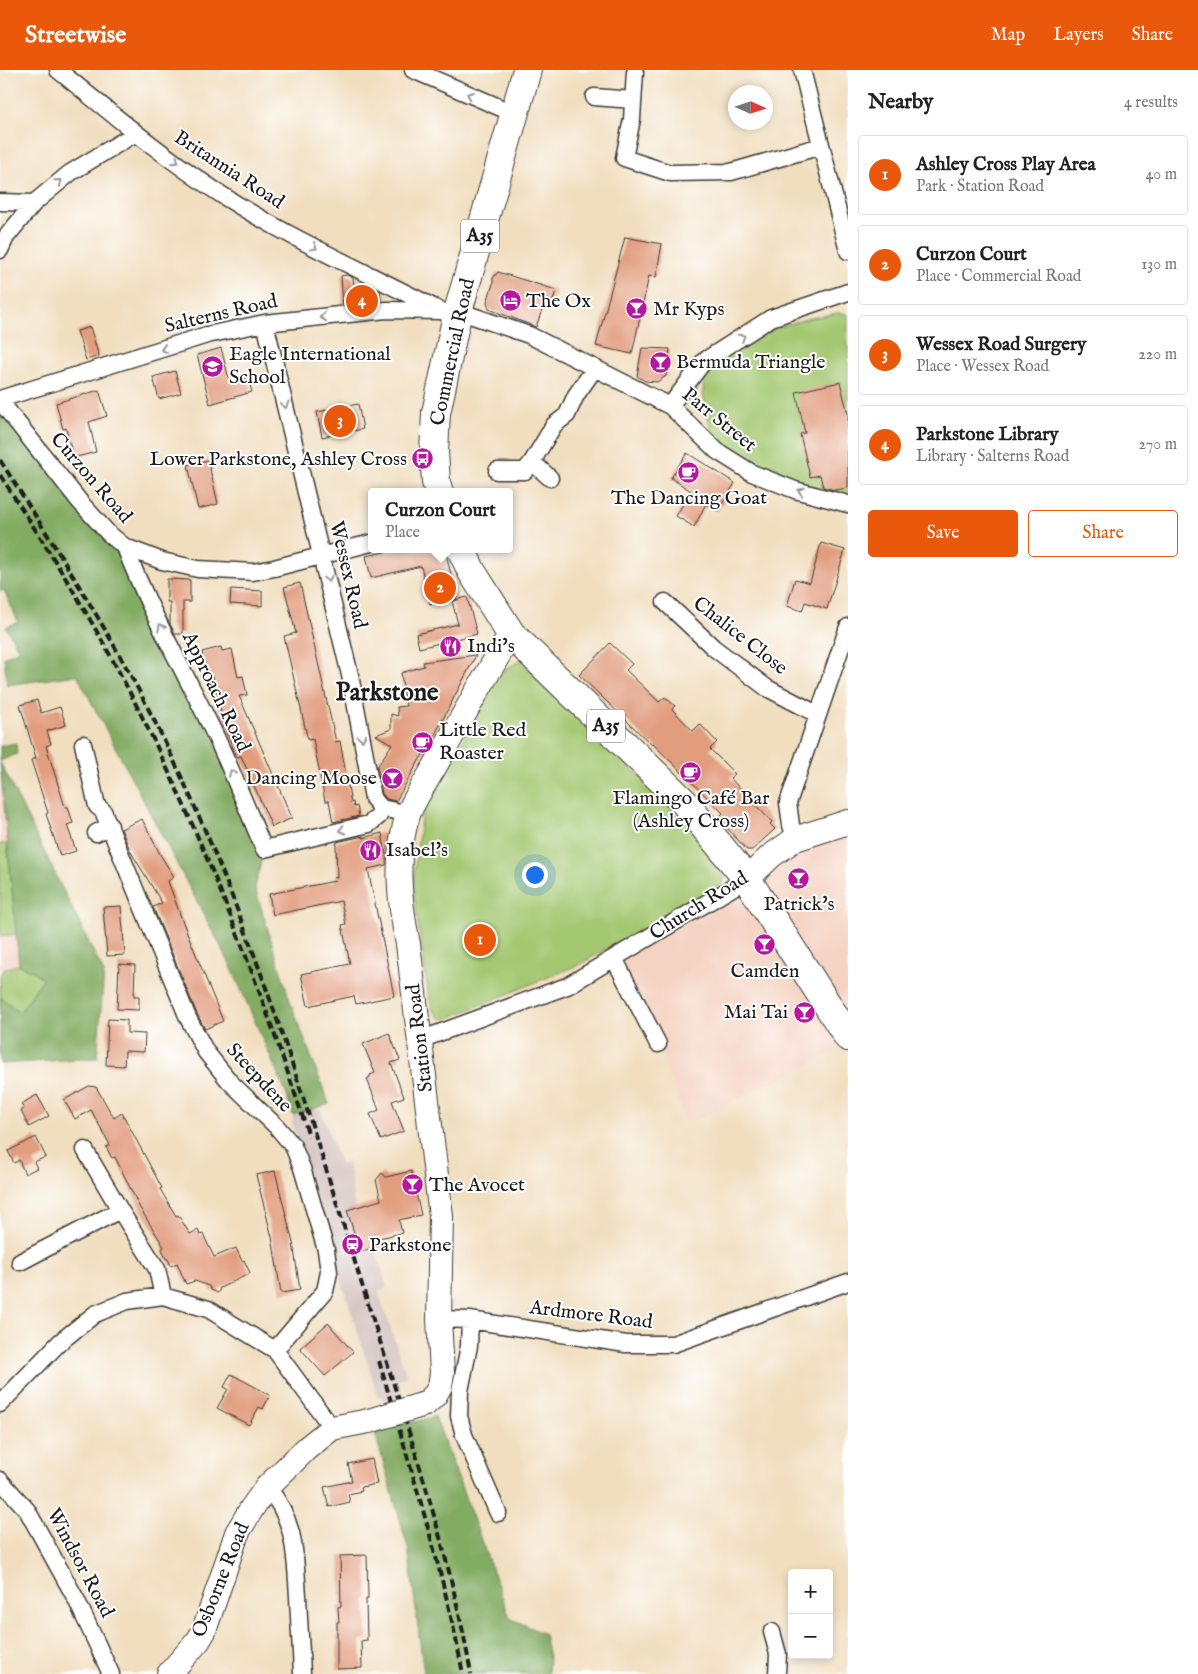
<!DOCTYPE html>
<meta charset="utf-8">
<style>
body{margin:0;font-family:"IM FELL English",serif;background:#f6f6f6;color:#222}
.controls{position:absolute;right:15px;bottom:15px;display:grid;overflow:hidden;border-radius:5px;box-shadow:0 2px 8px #0003}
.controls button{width:45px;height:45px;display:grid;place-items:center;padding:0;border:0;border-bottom:1px solid #e0e0e0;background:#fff;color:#222;font:25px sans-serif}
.compass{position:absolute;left:728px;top:15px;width:45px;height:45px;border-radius:50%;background:#fff;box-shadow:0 2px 8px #0003;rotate:93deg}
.you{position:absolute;left:534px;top:804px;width:18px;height:18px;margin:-12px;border:4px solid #fff;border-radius:50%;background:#1a73e8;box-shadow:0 0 0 8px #1a73e833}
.badge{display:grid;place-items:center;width:32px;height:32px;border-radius:50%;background:#ea580c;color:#fff;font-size:16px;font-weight:700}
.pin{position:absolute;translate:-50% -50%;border:2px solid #fff;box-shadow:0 1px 5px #0006}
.popup{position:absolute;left:368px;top:418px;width:145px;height:65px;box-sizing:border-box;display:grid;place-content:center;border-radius:5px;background:#fff;filter:drop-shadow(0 1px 4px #0005);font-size:16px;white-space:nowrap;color:#767676}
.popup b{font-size:19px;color:#222}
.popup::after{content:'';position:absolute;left:50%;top:100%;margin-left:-10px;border:10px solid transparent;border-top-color:#fff}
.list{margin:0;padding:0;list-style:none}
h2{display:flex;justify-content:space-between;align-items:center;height:65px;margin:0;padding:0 20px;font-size:21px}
h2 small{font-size:16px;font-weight:400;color:#767676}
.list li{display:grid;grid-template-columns:32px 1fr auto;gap:15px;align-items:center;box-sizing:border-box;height:80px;margin:0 10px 10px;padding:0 10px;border:1px solid #e0e0e0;border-radius:5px}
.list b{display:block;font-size:19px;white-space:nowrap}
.list p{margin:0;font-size:16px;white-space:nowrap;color:#767676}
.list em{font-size:16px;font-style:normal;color:#767676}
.actions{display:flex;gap:10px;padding:15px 20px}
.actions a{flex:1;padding:11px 0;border:1px solid #ea580c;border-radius:5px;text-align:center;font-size:18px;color:#ea580c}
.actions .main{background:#ea580c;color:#fff}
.map{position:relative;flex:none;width:848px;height:1604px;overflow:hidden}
header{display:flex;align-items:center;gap:30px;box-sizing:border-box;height:70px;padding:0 25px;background:#ea580c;color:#fff}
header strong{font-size:24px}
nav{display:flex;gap:28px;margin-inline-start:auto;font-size:18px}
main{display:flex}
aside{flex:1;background:#fff}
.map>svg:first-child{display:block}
</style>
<header>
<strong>Streetwise</strong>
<nav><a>Map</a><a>Layers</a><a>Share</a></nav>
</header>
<main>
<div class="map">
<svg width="848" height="1604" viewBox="0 0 848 1604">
<rect width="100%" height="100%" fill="#fff"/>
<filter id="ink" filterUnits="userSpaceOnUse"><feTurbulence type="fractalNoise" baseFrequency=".02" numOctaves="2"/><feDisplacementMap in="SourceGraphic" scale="10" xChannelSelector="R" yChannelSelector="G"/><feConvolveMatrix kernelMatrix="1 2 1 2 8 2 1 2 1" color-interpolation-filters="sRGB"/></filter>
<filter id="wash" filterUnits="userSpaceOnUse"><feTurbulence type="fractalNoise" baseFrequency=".0096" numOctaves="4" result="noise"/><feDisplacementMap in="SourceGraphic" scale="20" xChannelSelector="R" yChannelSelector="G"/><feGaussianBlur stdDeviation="1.12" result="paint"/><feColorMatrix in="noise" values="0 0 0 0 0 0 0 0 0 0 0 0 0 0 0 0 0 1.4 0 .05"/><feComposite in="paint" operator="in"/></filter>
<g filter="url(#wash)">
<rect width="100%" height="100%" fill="#f1debf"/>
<!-- built -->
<path fill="#f5d3c2" d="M0,695L19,895L25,896L20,942L0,927Z
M839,755L848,773V975L687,1054L658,974L614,888Z"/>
<!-- industrial -->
<path fill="#d1c0bd" d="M0,379L291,964L317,1041L321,1040L340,1094L348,1092L355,1138L376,1159L381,1175L375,1178L387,1217L378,1221L407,1307L398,1310L450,1471L422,1458L382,1326L378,1327L292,1053L293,1045L273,981Z"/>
<!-- green -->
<path fill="#a4c872" stroke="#607247" d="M838,243L848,244V427L788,411L743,390L726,378L715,367L710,356L703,323L704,308L709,297L744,274L769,260L806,249Z
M520,590L662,728L717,788C723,800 730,811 716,819L578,895L446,949C433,948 432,937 429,926L414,827V803L421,748L483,633L502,602Z
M0,774H7L17,864L0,866Z
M19,895L33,901L43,909L20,942L0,927V904L6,898Z"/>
<!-- forest -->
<path fill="#83ac64" stroke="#506440" d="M0,342L125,477L264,779L255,818L290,931L329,1034L293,1045L286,1023L230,894L77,605L7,615L4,587L19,580L6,557L18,552L4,520L0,521Z
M16,673L17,684L0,691V676Z
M0,692L104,903L97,988L0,994V927L20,942L43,909L33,901L19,895Z
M435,1346L510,1548L544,1564L549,1587L548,1604H424L408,1478L375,1363Z"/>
<g id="blocks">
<!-- building -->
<path fill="#e29d7f" d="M625,167L662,174L656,207L649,206L632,284L596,276Z
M498,202L556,220L553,231L546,229L536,257L489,239L487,232L493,214V208Z
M347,205L353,208L355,223L378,220L380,221L381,230L343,235L341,206Z
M90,257L99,286L86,290L77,261Z
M221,278L230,313L248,308L252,322L210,334L197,285Z
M642,278L670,279L666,306L657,312L645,311L637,306Z
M175,301L181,323L159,329L153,307Z
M840,312L848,344V418L835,420L823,417L820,405L810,407L800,364L805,363L796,322Z
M99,320L107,346L89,352L96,382L73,388L66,358L63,359L56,333Z
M358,334L363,359L322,367L317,342Z
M687,383L735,413L718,441L706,434L694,457L676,446L691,421L671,408Z
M208,390L218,434L198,439L188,395Z
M821,473L845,480L827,539L805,532L802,541L787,536L795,509L810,513Z
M398,479H445L457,530L444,533L443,530L430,534L421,496L371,508L366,486Z
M167,509L190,510V532H183V564H175L170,554V532H167Z
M300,513L336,672L340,671L351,733L353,732L354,737L357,736L359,746L333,752L329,731H325L313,669L308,670L284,566L296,563L284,517Z
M231,519L262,521V536L230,534Z
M467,527L477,564L419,578L416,564L458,554L452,531Z
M610,573L632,594L626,600L659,632L665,627L675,636L672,639L693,661L700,654L717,672L710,679L735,704L730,708L772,752L770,754L775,759L752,780H747L718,748L723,743L653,674L652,675L579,605Z
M221,577L222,581L232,579L238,607L243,606L247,625L239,626L292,748L272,757L241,686L237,687L218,643L221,642L213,607L208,608L202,582Z
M476,585L429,676L420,689L397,729L395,731L387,729L382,724L377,697L392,674L376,665L391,659V644L398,646L397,637L406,636L401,603L424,596L423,592Z
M37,630L41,643L60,637L66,655L47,661L51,674L46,676L65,737H68L73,753L67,755L76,781L60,786L46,744L48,743L31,690L36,688L20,635Z
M142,749L161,786L174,807L168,811L182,850L223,951L205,959L197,944L153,837L162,833L131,782L121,759Z
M382,763L386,785V795L368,799L394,926L356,934L354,926L308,936L301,904L350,894L342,855L346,854L341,831L273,845L269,824L335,811L334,808L337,807L336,774H337V772L363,766V768Z
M121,836L125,885L107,886L103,837Z
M119,894L135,895L134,926H139V940L117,939Z
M108,949L127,950V963L145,964L144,982L125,981L124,996L106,995Z
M389,963L400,990L391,993L404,1027L392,1031L404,1061L381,1070L370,1044L379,1040L367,1009L370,1007V1005L375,1003L363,974Z
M89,1016L96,1017L114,1048L122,1043L162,1118L160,1119L176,1146L178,1145L190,1164L198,1160L200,1165L203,1164L214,1187L236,1178L242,1191L244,1190L250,1203L249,1204L220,1218L218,1223L211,1220L209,1216L195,1211L186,1214L177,1193L171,1196L168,1189H166L162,1179L164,1177L140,1138L115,1087L112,1088L106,1077L110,1075L91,1040L75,1049L64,1030Z
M37,1025L49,1046L29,1057L21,1041L24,1039L21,1034Z
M36,1067L46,1087L34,1092L37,1098L25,1104L19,1090L14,1093L8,1081Z
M275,1101L293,1173L300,1220L281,1223L272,1167L256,1105Z
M411,1101L421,1145L399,1150L402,1163L379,1168L381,1175L360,1182L347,1140L381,1130L376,1110L382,1103L386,1107Z
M328,1253L353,1282L325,1306L300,1278Z
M231,1304L270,1325L263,1339L259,1337L249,1355L217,1338L228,1319L224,1317Z
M372,1389L377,1414L361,1417L362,1421L348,1424L350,1432L329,1437L324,1417L352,1411L348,1394Z
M367,1485L368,1529H366L367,1570L361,1571L362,1598L337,1599V1552H339L338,1537L341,1536L340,1486Z"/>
</g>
</g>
<g filter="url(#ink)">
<use href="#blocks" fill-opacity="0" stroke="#3c3934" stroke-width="1"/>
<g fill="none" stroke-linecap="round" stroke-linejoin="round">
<defs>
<path id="street" d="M58,0C112,44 166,89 225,127C293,170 366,202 437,239
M413,0L515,44
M802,0L848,181
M635,2L632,49L624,88L670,103L731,102L821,76
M594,27L633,30
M0,132L34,133L70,103L136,63
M0,180L6,167L34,133
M265,253L350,605L373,728L381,738L400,742L409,746
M0,329L207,265L265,253L386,240L441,241L457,245H470L529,265L670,336L717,381L752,403L795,420L848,434
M0,331L80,432L108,463L125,477L162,491L198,499L253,502L274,498L371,473
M670,336L704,291L771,248L848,222
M497,401H525L532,392
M550,408L532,392L554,355L567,345L576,325L595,298
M125,477C152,548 191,612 222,680C237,713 250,746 264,779L369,754L379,746L381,738
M665,532L714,578L767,618L817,644
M83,674L97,736L103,741L188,948L206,982L230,1012L277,1057L293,1076L302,1098L326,1180L329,1202L325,1221L275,1280
M96,763L110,756
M795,769L791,755L788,733L848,557
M614,888L658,974
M420,970L567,916L747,809
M85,1080L120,1140L157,1199L163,1226
M20,1192L120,1140
M439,1249L470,1250L626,1274H673L848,1212
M470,1250L469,1276L460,1321L459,1346L464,1365L498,1443
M0,1334L60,1272L95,1244L127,1231L163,1226L208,1239L275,1280L332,1358
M0,1410L27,1440L76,1529L111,1604
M267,1417C296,1450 295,1485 298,1526C299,1552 301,1578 302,1604
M772,1562L778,1584L777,1604"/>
<path id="secondary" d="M747,809L771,786L795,769L848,752
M425,1334L435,1325L440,1316L442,1303L439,1249L441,1146L408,874C399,831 394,784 409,742C416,725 430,706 439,689C462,647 486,605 511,564
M169,1604L198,1571L204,1561L237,1463L252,1438L267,1417L307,1378L332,1358L369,1351"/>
<path id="highway" d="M439,422L436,412L434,382L436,343L457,245L527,0
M461,479L472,502L511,564L684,732L747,809L848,967"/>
</defs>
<!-- street casing -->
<use href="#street" stroke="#3c3934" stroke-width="19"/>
<!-- secondary casing -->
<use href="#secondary" stroke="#3c3934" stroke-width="26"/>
<!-- highway casing -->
<use href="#highway" stroke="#3c3934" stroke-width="30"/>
<!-- street -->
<use href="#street" stroke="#fff" stroke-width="16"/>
<!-- secondary -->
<use href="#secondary" stroke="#fff" stroke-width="24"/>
<!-- highway -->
<use href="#highway" stroke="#fff" stroke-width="28"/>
<!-- rail -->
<path stroke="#1c1c1c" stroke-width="4" stroke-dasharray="8 4" stroke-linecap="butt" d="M0,390C54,475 109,560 154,650C245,831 303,1025 363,1218C403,1345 448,1472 471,1604
M0,405C45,474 90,545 128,619C202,762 259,913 309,1066
M379,1291C409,1394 443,1498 463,1604"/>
<defs>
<path id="secondary-bridge" d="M369,1351L425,1334"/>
</defs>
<!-- secondary-bridge casing -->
<use href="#secondary-bridge" stroke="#3c3934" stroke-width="26" stroke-linecap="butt"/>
<!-- secondary-bridge -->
<use href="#secondary-bridge" stroke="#fff" stroke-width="24"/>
</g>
<!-- one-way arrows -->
<defs><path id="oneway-chevron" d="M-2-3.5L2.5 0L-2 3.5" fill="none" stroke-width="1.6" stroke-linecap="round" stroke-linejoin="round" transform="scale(1.25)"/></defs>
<g stroke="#999">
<use href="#oneway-chevron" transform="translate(470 25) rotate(-157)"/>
<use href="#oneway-chevron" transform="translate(176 91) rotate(35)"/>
<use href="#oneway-chevron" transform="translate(59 112) rotate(-40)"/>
<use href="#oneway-chevron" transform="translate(314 177) rotate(29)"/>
<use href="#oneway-chevron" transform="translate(323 247) rotate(174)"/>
<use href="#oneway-chevron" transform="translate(742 267) rotate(-33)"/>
<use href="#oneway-chevron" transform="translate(164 279) rotate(163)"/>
<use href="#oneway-chevron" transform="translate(285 335) rotate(76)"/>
<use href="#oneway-chevron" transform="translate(801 421) rotate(-164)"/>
<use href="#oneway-chevron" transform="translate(328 509) rotate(77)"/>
<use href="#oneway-chevron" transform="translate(161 557) rotate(-117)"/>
<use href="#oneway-chevron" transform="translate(362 668) rotate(79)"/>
<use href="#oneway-chevron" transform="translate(232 703) rotate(-113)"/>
<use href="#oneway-chevron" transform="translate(342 760) rotate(167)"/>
</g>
</g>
<!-- icons -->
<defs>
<symbol id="hotel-disc" viewBox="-11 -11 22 22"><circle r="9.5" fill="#b5179e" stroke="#fff"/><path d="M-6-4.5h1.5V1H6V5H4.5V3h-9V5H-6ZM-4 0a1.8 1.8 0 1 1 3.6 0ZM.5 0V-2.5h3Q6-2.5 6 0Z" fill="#fff"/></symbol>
<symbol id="bar-disc" viewBox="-11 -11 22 22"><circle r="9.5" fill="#b5179e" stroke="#fff"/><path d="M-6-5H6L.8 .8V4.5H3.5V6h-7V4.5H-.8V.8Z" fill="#fff"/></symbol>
<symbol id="school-disc" viewBox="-11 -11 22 22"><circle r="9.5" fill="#b5179e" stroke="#fff"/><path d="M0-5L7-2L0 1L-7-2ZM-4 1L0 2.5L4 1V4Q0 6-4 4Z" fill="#fff"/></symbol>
<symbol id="bus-disc" viewBox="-11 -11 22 22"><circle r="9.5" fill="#b5179e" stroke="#fff"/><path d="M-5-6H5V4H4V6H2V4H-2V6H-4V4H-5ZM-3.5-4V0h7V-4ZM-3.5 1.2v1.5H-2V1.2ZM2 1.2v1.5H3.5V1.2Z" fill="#fff"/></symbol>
<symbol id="cafe-disc" viewBox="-11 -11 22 22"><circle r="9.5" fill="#b5179e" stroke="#fff"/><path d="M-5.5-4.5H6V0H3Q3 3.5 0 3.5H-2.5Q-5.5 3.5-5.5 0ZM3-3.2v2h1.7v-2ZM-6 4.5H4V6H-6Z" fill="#fff"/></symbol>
<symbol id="restaurant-disc" viewBox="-11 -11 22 22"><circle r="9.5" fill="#b5179e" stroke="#fff"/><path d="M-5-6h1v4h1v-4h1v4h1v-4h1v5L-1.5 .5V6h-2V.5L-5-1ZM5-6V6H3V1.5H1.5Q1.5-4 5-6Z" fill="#fff"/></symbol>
<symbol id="station-disc" viewBox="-11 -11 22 22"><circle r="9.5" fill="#b5179e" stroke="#fff"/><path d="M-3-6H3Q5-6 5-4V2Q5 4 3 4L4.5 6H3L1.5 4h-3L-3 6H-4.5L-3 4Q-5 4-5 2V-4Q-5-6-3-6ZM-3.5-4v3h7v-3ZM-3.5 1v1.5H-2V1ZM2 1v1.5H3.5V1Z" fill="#fff"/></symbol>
</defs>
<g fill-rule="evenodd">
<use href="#hotel-disc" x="498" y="218" width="25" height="25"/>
<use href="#bar-disc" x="624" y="226" width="25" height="25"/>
<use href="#bar-disc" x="648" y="280" width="25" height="25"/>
<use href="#school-disc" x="200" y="284" width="25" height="25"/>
<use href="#bus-disc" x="410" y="376" width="25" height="25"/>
<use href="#cafe-disc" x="676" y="390" width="25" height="25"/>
<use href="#restaurant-disc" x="438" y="564" width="25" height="25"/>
<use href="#cafe-disc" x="410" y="660" width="25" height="25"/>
<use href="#cafe-disc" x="678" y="690" width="25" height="25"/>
<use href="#bar-disc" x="380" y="696" width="25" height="25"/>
<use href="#restaurant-disc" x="358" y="768" width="25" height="25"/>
<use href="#bar-disc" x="786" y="796" width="25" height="25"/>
<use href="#bar-disc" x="752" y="862" width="25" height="25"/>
<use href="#bar-disc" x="792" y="930" width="25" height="25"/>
<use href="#bar-disc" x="400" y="1102" width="25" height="25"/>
<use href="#station-disc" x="340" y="1162" width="25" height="25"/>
</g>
<g text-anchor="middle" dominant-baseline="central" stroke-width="4" stroke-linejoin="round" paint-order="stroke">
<!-- shield labels -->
<g fill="#fff" stroke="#606060" stroke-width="1">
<rect x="461" y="149.5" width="38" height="33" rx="4"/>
<rect x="587" y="639.5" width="38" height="33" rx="4"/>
</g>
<g font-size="19" font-weight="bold" fill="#1c1c1c">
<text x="480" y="166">A35</text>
<text x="606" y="656">A35</text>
</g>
<!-- street labels -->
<g font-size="20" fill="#1c1c1c" stroke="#fff">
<text transform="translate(229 100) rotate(33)">Britannia Road</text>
<text transform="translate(221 244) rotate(-13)">Salterns Road</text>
<text transform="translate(453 282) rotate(-78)">Commercial Road</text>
<text transform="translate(719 350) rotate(39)">Parr Street</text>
<text transform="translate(91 408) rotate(49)">Curzon Road</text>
<text transform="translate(348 505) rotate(77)">Wessex Road</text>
<text transform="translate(740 566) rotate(38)">Chalice Close</text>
<text transform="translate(216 622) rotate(64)">Approach Road</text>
<text transform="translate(699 836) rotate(-32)">Church Road</text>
<text transform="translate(420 968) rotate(-97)">Station Road</text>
<text transform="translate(259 1008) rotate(47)">Steepdene</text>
<text transform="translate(591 1245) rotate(7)">Ardmore Road</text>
<text transform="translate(80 1493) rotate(62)">Windsor Road</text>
<text transform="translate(221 1510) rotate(-68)">Osborne Road</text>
</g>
<!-- poi labels -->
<g font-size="20" fill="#1c1c1c" stroke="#fff" text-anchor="start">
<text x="526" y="231">The Ox</text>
<text x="653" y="239">Mr Kyps</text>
<text x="229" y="284">Eagle International<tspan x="229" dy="23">School</tspan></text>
<text x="676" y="292">Bermuda Triangle</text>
<text x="407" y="389" text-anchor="end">Lower Parkstone, Ashley Cross</text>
<text x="689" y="428" text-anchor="middle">The Dancing Goat</text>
<text x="467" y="576">Indi's</text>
<text x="439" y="660">Little Red<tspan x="439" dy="23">Roaster</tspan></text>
<text x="377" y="708" text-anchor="end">Dancing Moose</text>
<text x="691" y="728" text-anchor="middle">Flamingo Café Bar<tspan x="691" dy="23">(Ashley Cross)</tspan></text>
<text x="386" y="780">Isabel's</text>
<text x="799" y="834" text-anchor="middle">Patrick's</text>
<text x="765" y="901" text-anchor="middle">Camden</text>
<text x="788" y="942" text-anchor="end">Mai Tai</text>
<text x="429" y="1115">The Avocet</text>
<text x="369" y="1175">Parkstone</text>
</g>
<!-- district labels -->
<g font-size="25" font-weight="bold" fill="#1c1c1c" stroke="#fff">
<text x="387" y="623">Parkstone</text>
</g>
</g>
</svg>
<div class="controls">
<button>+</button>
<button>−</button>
</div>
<svg class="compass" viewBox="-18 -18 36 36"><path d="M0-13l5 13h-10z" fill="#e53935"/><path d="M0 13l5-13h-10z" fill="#767676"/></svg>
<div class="you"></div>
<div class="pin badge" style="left:480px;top:870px">1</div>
<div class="pin badge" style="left:440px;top:518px">2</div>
<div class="popup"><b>Curzon Court</b>Place</div>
<div class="pin badge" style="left:340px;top:351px">3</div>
<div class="pin badge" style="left:362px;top:231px">4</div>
</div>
<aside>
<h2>Nearby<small>4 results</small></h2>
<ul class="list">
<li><span class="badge">1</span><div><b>Ashley Cross Play Area</b><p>Park · Station Road</p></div><em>40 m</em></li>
<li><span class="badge">2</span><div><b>Curzon Court</b><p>Place · Commercial Road</p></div><em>130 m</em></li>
<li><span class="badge">3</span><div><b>Wessex Road Surgery</b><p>Place · Wessex Road</p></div><em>220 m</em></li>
<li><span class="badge">4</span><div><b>Parkstone Library</b><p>Library · Salterns Road</p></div><em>270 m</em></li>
</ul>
<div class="actions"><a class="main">Save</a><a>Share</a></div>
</aside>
</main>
